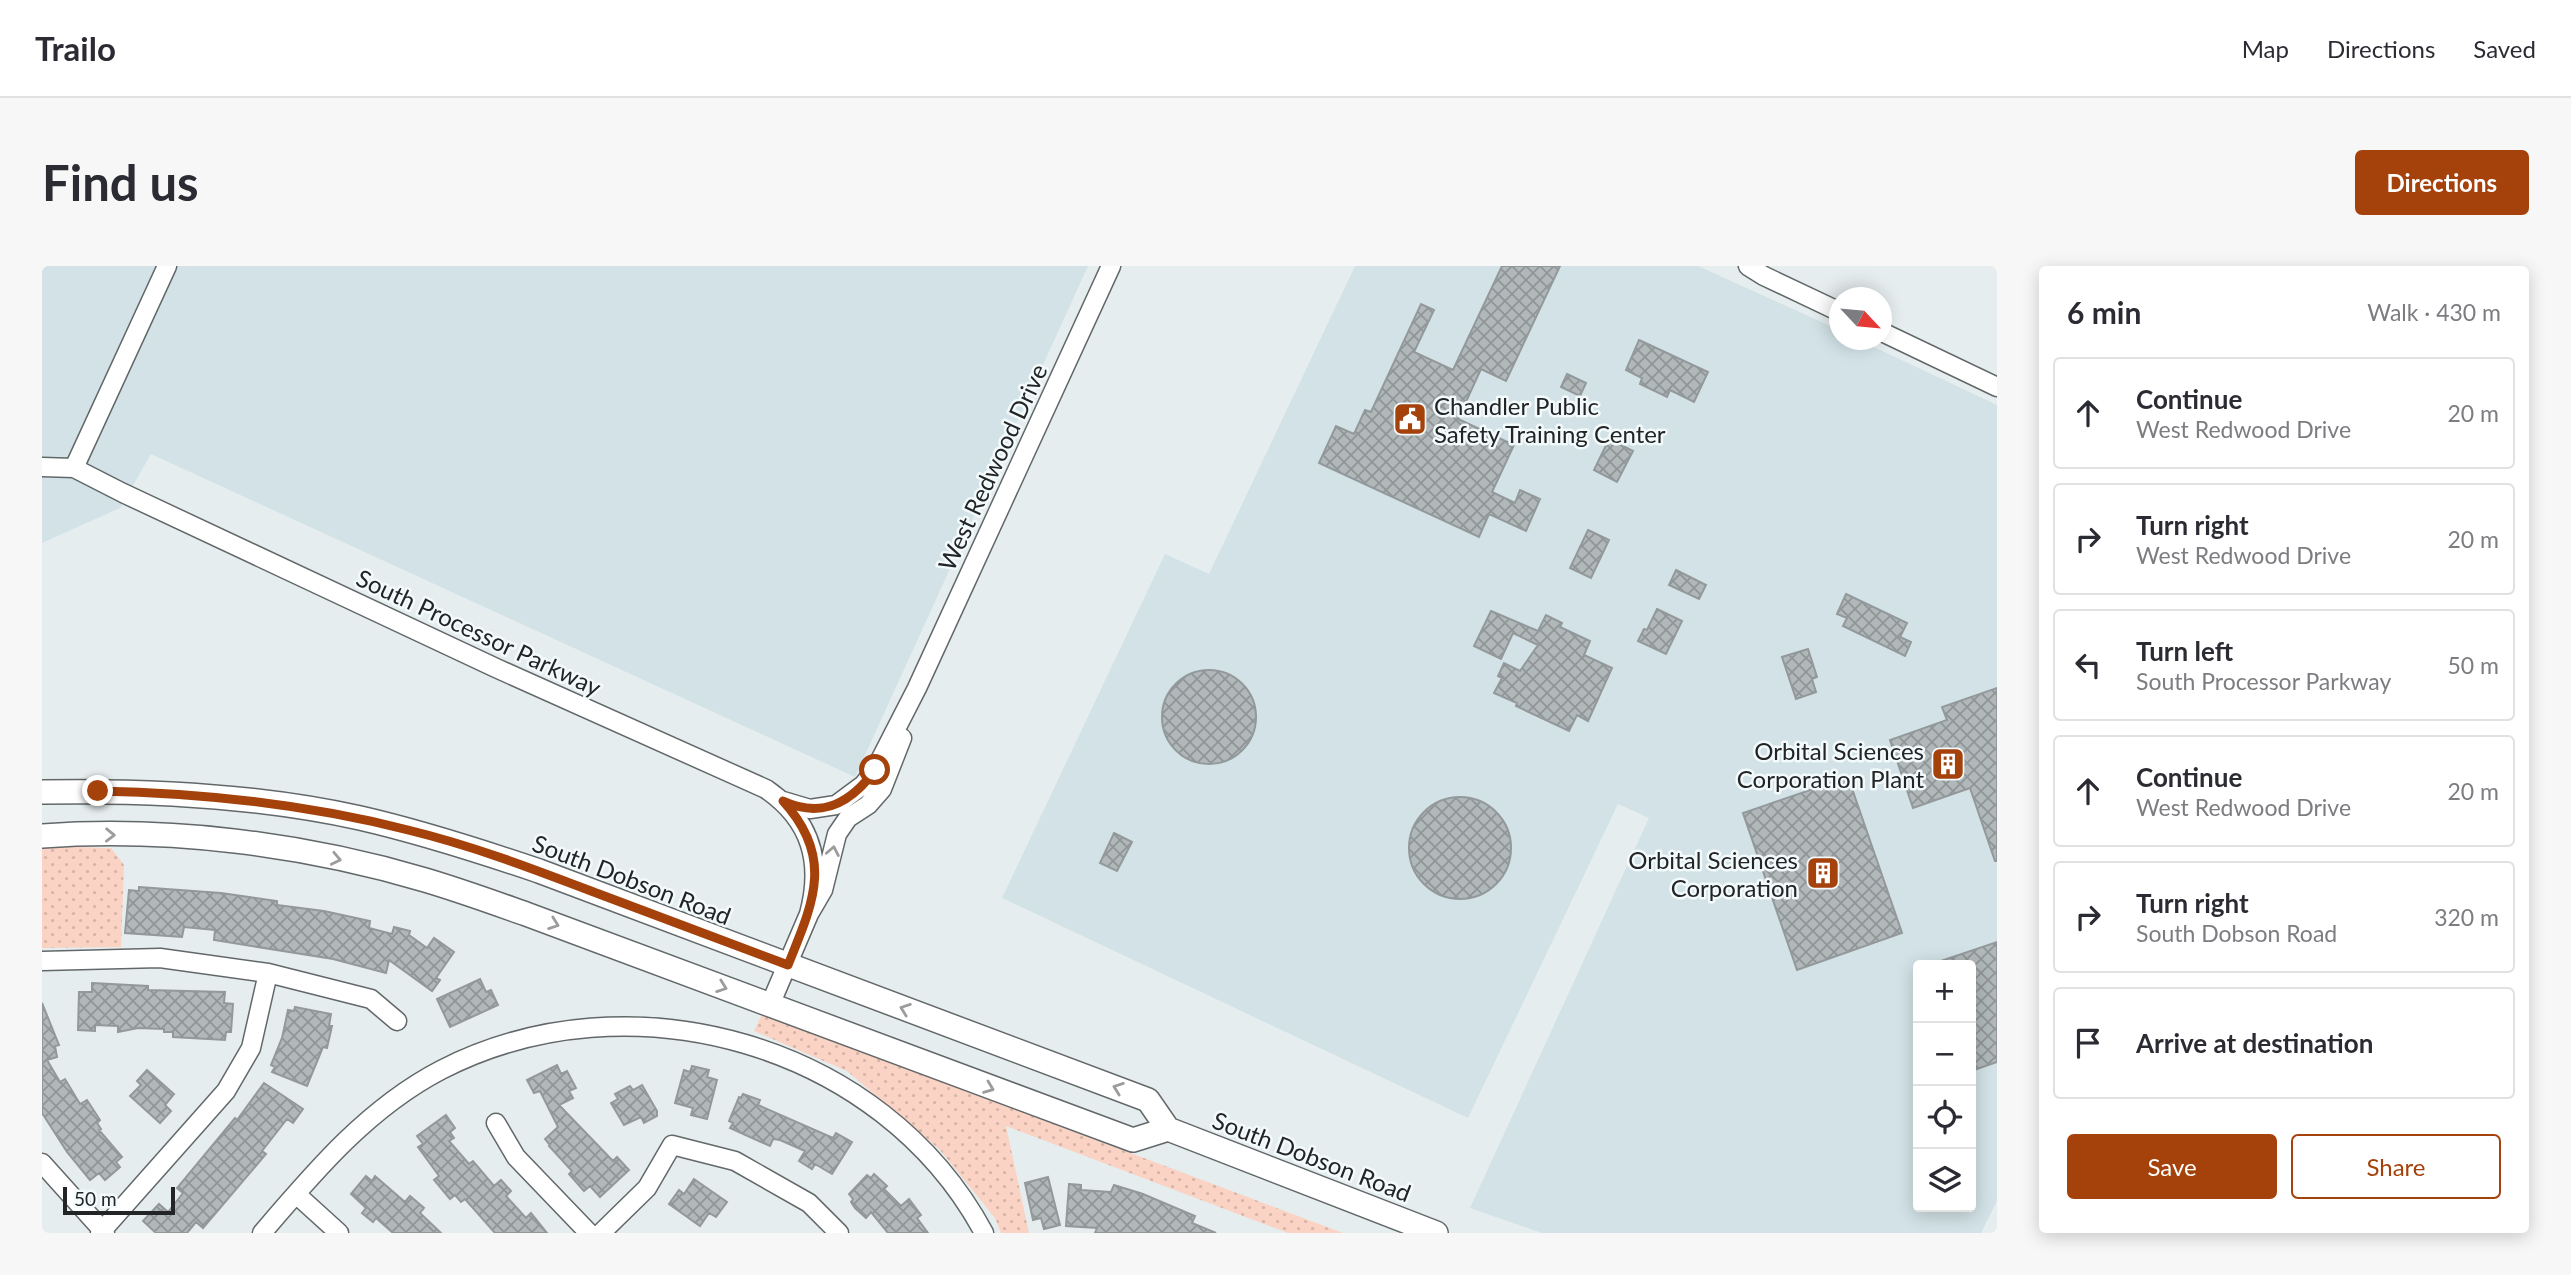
<!DOCTYPE html>
<meta charset="utf-8">
<style>
body{margin:0;font-family:Lato,sans-serif;background:#f7f7f7;color:#2b2b33}
.controls{position:absolute;right:21px;bottom:21px;display:grid;overflow:hidden;border-radius:7px;box-shadow:0 4px 18px #0003}
.controls button{width:63px;height:63px;display:grid;place-items:center;padding:0;border:0;border-bottom:2px solid #e1e1e2;background:#fff;color:#2b2b33;font:35px sans-serif}
.compass{position:absolute;left:1787px;top:21px;width:63px;height:63px;border-radius:50%;background:#fff;box-shadow:0 4px 18px #0003;rotate:116deg}
.scale{position:absolute;left:21px;bottom:18px;width:112px;box-sizing:border-box;padding-left:7px;border:4px solid #222425;border-top:0;font-size:19px;line-height:24px;white-space:nowrap;color:#222425;-webkit-text-stroke:5px #f3fafc;paint-order:stroke}
.stop{position:absolute;width:21px;height:21px;margin:-16px;border:5px solid #a5410b;border-radius:50%;background:#fff}
.stop.end{background:#a5410b;border-color:#fff;box-shadow:0 2px 7px #0008}
.list{margin:0;padding:0;list-style:none}
h2{display:flex;justify-content:space-between;align-items:center;height:91px;margin:0;padding:0 28px;font-size:30px}
h2 small{font-size:23px;font-weight:400;color:#7c7c81}
.list li{display:grid;grid-template-columns:46px 1fr auto;gap:21px;align-items:center;box-sizing:border-box;height:112px;margin:0 14px 14px;padding:0 14px;border:2px solid #e1e1e2;border-radius:7px}
.list b{display:block;font-size:26px;white-space:nowrap}
.list p{margin:0;font-size:23px;white-space:nowrap;color:#7c7c81}
.list em{font-size:23px;font-style:normal;color:#7c7c81}
.actions{display:flex;gap:14px;padding:21px 28px}
.actions a{flex:1;padding:16px 0;border:2px solid #a5410b;border-radius:7px;text-align:center;font-size:24px;color:#a5410b}
.actions .main{background:#a5410b;color:#fff}
.icon{flex:none;width:38px;height:38px;fill:none;stroke:currentColor;stroke-width:2;stroke-linecap:round;stroke-linejoin:round}
.map{position:relative;flex:none;width:1955px;height:967px;overflow:hidden;border-radius:7px}
header{display:flex;align-items:center;gap:42px;box-sizing:border-box;height:98px;padding:0 35px;background:#fff;border-bottom:2px solid #e1e1e2}
header strong{font-size:33px}
nav{display:flex;gap:38px;margin-inline-start:auto;font-size:24px}
.intro{display:flex;align-items:center;justify-content:space-between;box-sizing:border-box;height:168px;padding:0 42px}
h1{margin:0;font-size:49px}
.button{padding:18px 32px;border-radius:7px;background:#a5410b;color:#fff;font-size:24px;font-weight:700}
main{display:flex;gap:42px;padding:0 42px}
aside{flex:1;background:#fff;border-radius:7px;box-shadow:0 4px 18px #0003}
.map>svg:first-child{display:block}
</style>
<header>
<strong>Trailo</strong>
<nav><a>Map</a><a>Directions</a><a>Saved</a></nav>
</header>
<div class="intro"><h1>Find us</h1><a class="button">Directions</a></div>
<main>
<div class="map">
<svg width="1955" height="967" viewBox="0 0 1955 967">
<defs>
<pattern id="grass-dots" width="8" height="8" patternUnits="userSpaceOnUse" patternTransform="scale(1.75)"><rect width="8" height="8" fill="#fad3c4"/><path d="M2 2h.1M6 6h.1" fill="none" stroke="#d6b5a8" stroke-width="1.8" stroke-linecap="round"/></pattern>
<pattern id="building-cross-hatch" width="8" height="8" patternUnits="userSpaceOnUse" patternTransform="scale(1.75)"><rect width="8" height="8" fill="#b1b8ba"/><path d="M0 0l8 8M0 8l8-8" fill="none" stroke="#909597"/></pattern>
</defs>
<rect width="100%" height="100%" fill="#e6edef"/>
<!-- built -->
<path fill="#d2e2e6" fill-rule="evenodd" d="M0,0H1046L813,511L109,188L78,242L0,277Z
M1313,0H1656L1797,64L1798,74H1817L1955,139V935L1939,967H1500L1428,942L1607,552L1576,538L1426,852L960,632L1123,288L1167,308ZM1876,699H1929V941H1876Z"/>
<!-- grass -->
<path fill="url(#grass-dots)" d="M0,580L69,582L82,599L79,681L0,682Z
M720,748L1301,967H1246L964,860L987,967H959L953,952L898,884L805,805L712,765Z"/>
<!-- building -->
<path fill="url(#building-cross-hatch)" stroke="#93999b" stroke-width="2" d="M1460,0H1518L1464,115L1439,103L1416,153L1472,179L1450,226L1473,237L1478,224L1498,233L1484,265L1447,248L1437,271L1277,197L1294,160L1312,168L1323,144L1329,146L1379,38L1392,44L1372,86L1411,104Z
M1597,74L1666,106L1652,136L1628,124L1625,131L1598,118L1600,112L1584,104Z
M1525,108L1544,117L1538,130L1519,121Z
M1567,173L1591,185L1575,216L1552,204Z
M1546,264L1567,274L1549,312L1528,302Z
M1634,304L1664,319L1657,333L1627,319Z
M1804,328L1865,357L1858,371L1869,376L1863,390L1801,360L1805,352L1795,348Z
M1615,343L1640,355L1624,388L1596,375L1602,363L1605,364Z
M1449,345L1496,365L1504,349L1520,357L1518,361L1548,375L1542,389L1570,402L1546,455L1535,449L1527,465L1474,440L1475,437L1452,427L1460,412L1456,410L1462,397L1478,405L1496,379L1471,367L1459,393L1432,380Z
M1766,383L1775,411L1770,413L1774,426L1754,433L1740,391Z
M1120 451a47 47 0 1 1 94 0a47 47 0 1 1-94 0Z
M1955,422V595H1953L1928,522L1871,542L1848,474L1905,454L1900,441Z
M1806,511L1860,667L1755,704L1701,547Z
M1367 582a51 51 0 1 1 102 0a51 51 0 1 1-102 0Z
M1072,567L1090,576L1075,605L1058,597Z
M97,621L179,627L235,635V639L282,645L328,655L327,662L350,668L352,661L368,665L367,669L385,682L392,672L412,686L394,712L398,714L390,725L347,694L344,707L291,693L172,674L173,664L142,661L140,671L83,667L87,624L97,625Z
M1955,676V796L1929,805V699H1893V697Z
M438,713L444,726L449,724L456,739L408,761L395,733Z
M50,717L106,720V724L183,726L182,737L191,738L189,766H184L183,774L131,771V766H122V763L96,762L76,766V760L53,759V765L36,764L37,726H50Z
M0,737L17,779L13,780L15,791L5,794L18,816L23,813L38,838L45,834L58,854L55,857L59,863L57,864L80,891L74,896L78,901L63,914L57,907L48,914L25,886L0,847Z
M253,741L289,748L287,760H290L285,782L281,781L265,820L230,806L233,801L229,799L240,772L246,744L252,745Z
M515,799L519,808L525,805L534,822L527,825L531,832L517,839L571,895L575,891L587,904L558,931L548,920L542,925L527,908L530,905L507,880L508,879L503,873L516,861L498,825L492,827L485,814Z
M650,800L667,804L665,811L675,814L665,853L649,849L651,842L633,837L642,804L648,806Z
M105,804L132,828L123,839L129,845L118,857L88,830L99,819L95,815Z
M222,817L261,843L251,857L245,853L220,885L224,888L161,962L154,956L145,967H114L101,955L117,938L126,946L141,927L135,922L193,852L195,854Z
M600,819L615,845V850L602,857L599,851L582,859L569,837L576,833L573,828L588,820L591,824Z
M701,828L718,834L716,839L791,872L794,867L810,876L790,908L773,898L770,903L757,895L763,885L738,874L731,873L728,880L688,862L691,857L687,855L697,831L699,832Z
M404,849L413,862L408,866L412,872L407,875L427,898L431,895L452,920L459,914L469,925L464,930L484,952L489,947L505,967H453L423,933L419,936L413,929L408,933L392,914L397,910L376,881L381,878L375,870Z
M832,908L845,920L842,923L859,940L867,933L879,949L875,952L886,967H846L829,946L824,952L813,942L809,936L811,933L807,928L825,909L829,912Z
M324,910L330,915L333,910L363,936L368,930L382,942L378,947L399,967H351L334,952L331,956L320,947L324,942L309,928Z
M1006,911L1018,959L1002,963L999,952L991,954L983,917Z
M652,913L685,936L674,951L667,947L658,960L627,938L637,924L642,928Z
M1027,918L1039,919V924L1069,926L1072,919L1101,928L1153,950L1150,957L1174,967H1053L1055,962L1024,960Z"/>
<g fill="none" stroke-linecap="round" stroke-linejoin="round">
<defs>
<path id="minor" d="M1706,0L1722,10L1798,46
M1840,66L1955,121
M0,201L32,202L81,227L454,402L724,523C769,554 781,596 767,648
M32,202L125,0
M741,535L768,543L794,539L821,519L833,504L875,422L1069,0
M0,695L118,692L226,707L329,733L355,755
M728,739L767,648L781,624L795,568L806,552L826,539L840,523L860,472
M454,857L474,891L547,967
M0,897L63,967
M254,928L297,967
M58,967L184,825L209,782L226,707
M220,967C273,905 326,842 399,804C587,707 840,777 942,967
M559,967L605,922L630,879L693,895L767,937L797,967"/>
<path id="major" d="M0,526C106,524 214,529 318,552C379,566 438,585 497,605L1106,834L1126,863L1394,967
M0,570C127,561 261,578 383,614C417,624 450,636 484,648L1091,874L1126,863"/>
</defs>
<!-- minor casing -->
<use href="#minor" stroke="#626869" stroke-width="21"/>
<!-- major casing -->
<use href="#major" stroke="#626869" stroke-width="26"/>
<!-- minor -->
<use href="#minor" stroke="#fff" stroke-width="18"/>
<!-- major -->
<use href="#major" stroke="#fff" stroke-width="23"/>
</g>
<!-- one-way arrows -->
<defs><path id="oneway-chevron" d="M-2-3.5L2.5 0L-2 3.5" fill="none" stroke-width="1.6" stroke-linecap="round" stroke-linejoin="round" transform="scale(1.75)"/></defs>
<g stroke="#9c9c9d">
<use href="#oneway-chevron" transform="translate(68 569) rotate(1)"/>
<use href="#oneway-chevron" transform="translate(791 585) rotate(-79)"/>
<use href="#oneway-chevron" transform="translate(294 593) rotate(12)"/>
<use href="#oneway-chevron" transform="translate(512 658) rotate(20)"/>
<use href="#oneway-chevron" transform="translate(680 721) rotate(20)"/>
<use href="#oneway-chevron" transform="translate(863 743) rotate(-160)"/>
<use href="#oneway-chevron" transform="translate(947 822) rotate(21)"/>
<use href="#oneway-chevron" transform="translate(1076 822) rotate(-160)"/>
</g>
<g fill="none" stroke-linecap="round" stroke-linejoin="round">
<!-- route -->
<path stroke="#a5410b" stroke-width="9" d="M56,525C161,527 264,538 366,564C432,580 494,604 557,628C620,652 683,675 746,699C771,637 793,592 741,535C780,553 809,537 833,504"/>
</g>
<!-- icons -->
<defs>
<symbol id="civic-square" viewBox="-11 -11 22 22"><rect x="-9" y="-9" width="18" height="18" rx="4" fill="#a5410b" stroke="#f3fafc"/><path d="M-.6-6.5H3V-4.5H.6V-3L4-1V1h2V6H-6V1h2V-1L-.6-3ZM-1.2 2.5V6h2.4V2.5Z" fill="#fff"/></symbol>
<symbol id="building-square" viewBox="-11 -11 22 22"><rect x="-9" y="-9" width="18" height="18" rx="4" fill="#a5410b" stroke="#f3fafc"/><path d="M-4-6H4V6H1V3H-1V6H-4ZM-2.5-4.3h1.7v1.8h-1.7ZM.8-4.3h1.7v1.8H.8ZM-2.5-1h1.7V.8h-1.7ZM.8-1h1.7V.8H.8Z" fill="#fff"/></symbol>
</defs>
<g fill-rule="evenodd">
<use href="#civic-square" x="1349" y="134" width="38" height="38"/>
<use href="#building-square" x="1887" y="479" width="38" height="38"/>
<use href="#building-square" x="1762" y="588" width="38" height="38"/>
</g>
<g text-anchor="middle" dominant-baseline="central" stroke-width="5" stroke-linejoin="round" paint-order="stroke">
<!-- poi labels -->
<g font-size="24" fill="#222425" stroke="#f3fafc" text-anchor="end">
<text x="1392" y="139" text-anchor="start">Chandler Public<tspan x="1392" dy="28">Safety Training Center</tspan></text>
<text x="1882" y="484">Orbital Sciences<tspan x="1882" dy="28">Corporation Plant</tspan></text>
<text x="1756" y="593">Orbital Sciences<tspan x="1756" dy="28">Corporation</tspan></text>
</g>
<!-- street labels -->
<g font-size="24" fill="#222425" stroke="#f3fafc">
<text transform="translate(950 201) rotate(-65)">West Redwood Drive</text>
<text transform="translate(437 366) rotate(25)">South Processor Parkway</text>
<text transform="translate(590 613) rotate(21)">South Dobson Road</text>
<text transform="translate(1270 890) rotate(21)">South Dobson Road</text>
</g>
</g>
</svg>
<div class="controls">
<button>+</button>
<button>−</button>
<button><svg class="icon" aria-label="locate" viewBox="0 0 24 24"><circle cx="12" cy="12" r="6"/><path d="M12 2v4M12 18v4M2 12h4M18 12h4"/></svg></button>
<button><svg class="icon" aria-label="layers" viewBox="0 0 24 24"><path d="M12 4l9 5-9 5-9-5zM3 14l9 5 9-5"/></svg></button>
</div>
<svg class="compass" viewBox="-18 -18 36 36"><path d="M0-13l5 13h-10z" fill="#e53935"/><path d="M0 13l5-13h-10z" fill="#7c7c81"/></svg>
<div class="scale">50 m</div>
<div class="stop" style="left:833px;top:504px"></div>
<div class="stop end" style="left:56px;top:525px"></div>
</div>
<aside>
<h2>6 min<small>Walk · 430 m</small></h2>
<ul class="list">
<li><svg class="icon" aria-label="ahead" viewBox="0 0 24 24"><path d="M12 20V5M6 11l6-6 6 6"/></svg><div><b>Continue</b><p>West Redwood Drive</p></div><em>20 m</em></li>
<li><svg class="icon" aria-label="right" viewBox="0 0 24 24"><path d="M7 20v-9h11M14 6l5 5-5 5"/></svg><div><b>Turn right</b><p>West Redwood Drive</p></div><em>20 m</em></li>
<li><svg class="icon" aria-label="left" viewBox="0 0 24 24"><path d="M17 20v-9H6M10 6l-5 5 5 5"/></svg><div><b>Turn left</b><p>South Processor Parkway</p></div><em>50 m</em></li>
<li><svg class="icon" aria-label="ahead" viewBox="0 0 24 24"><path d="M12 20V5M6 11l6-6 6 6"/></svg><div><b>Continue</b><p>West Redwood Drive</p></div><em>20 m</em></li>
<li><svg class="icon" aria-label="right" viewBox="0 0 24 24"><path d="M7 20v-9h11M14 6l5 5-5 5"/></svg><div><b>Turn right</b><p>South Dobson Road</p></div><em>320 m</em></li>
<li><svg class="icon" aria-label="arrive" viewBox="0 0 24 24"><path d="M6 21V4h12l-3 4 3 4H6"/></svg><div><b>Arrive at destination</b></div></li>
</ul>
<div class="actions"><a class="main">Save</a><a>Share</a></div>
</aside>
</main>
